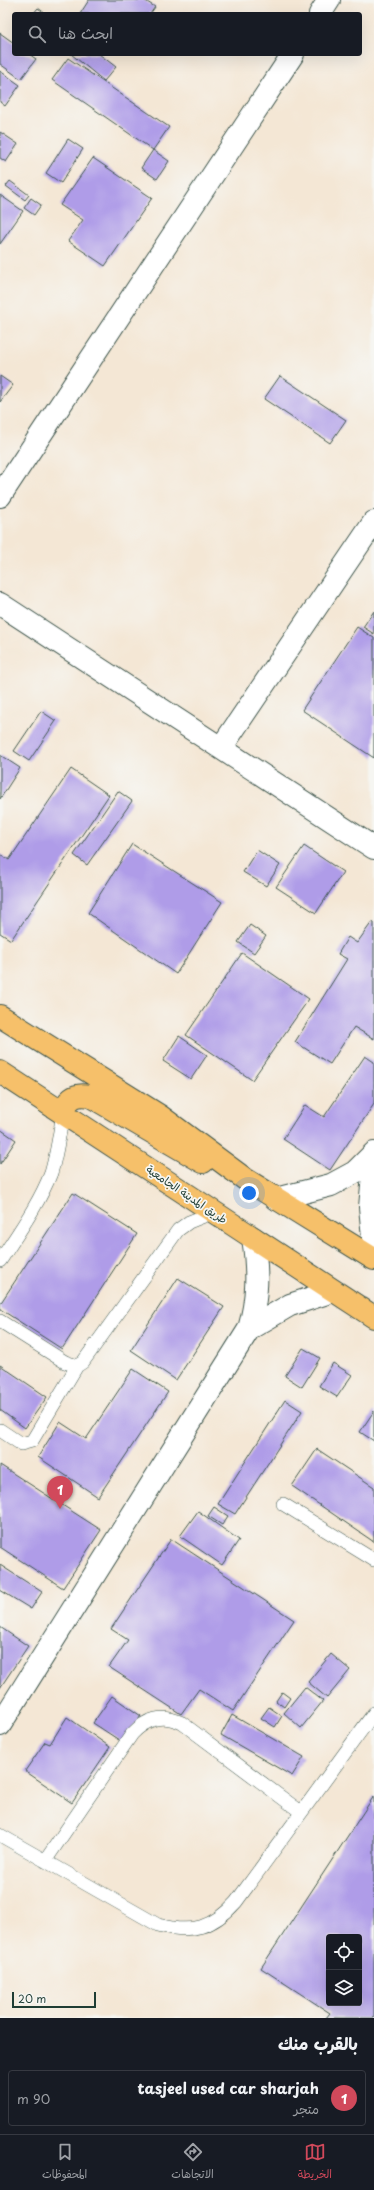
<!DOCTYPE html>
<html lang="ar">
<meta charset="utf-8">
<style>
body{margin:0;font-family:"Playpen Sans","Playpen Sans Arabic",sans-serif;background:#20242c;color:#f1f3f6;direction:rtl}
.controls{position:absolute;right:12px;bottom:12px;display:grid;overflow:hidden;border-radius:4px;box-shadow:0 4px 16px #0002}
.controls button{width:36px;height:36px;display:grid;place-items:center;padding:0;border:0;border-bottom:1px solid #363941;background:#171b24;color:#f1f3f6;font:20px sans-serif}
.scale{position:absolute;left:12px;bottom:10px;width:84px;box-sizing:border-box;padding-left:4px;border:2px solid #1f3d34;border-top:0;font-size:11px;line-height:14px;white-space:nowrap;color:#1f3d34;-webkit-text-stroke:3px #f6f6f2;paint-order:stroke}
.you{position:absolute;left:249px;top:1193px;width:14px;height:14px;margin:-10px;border:3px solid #fff;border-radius:50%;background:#1a73e8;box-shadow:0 0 0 6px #1a73e833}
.badge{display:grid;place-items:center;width:26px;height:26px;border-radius:50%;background:#d1495b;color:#fff;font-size:13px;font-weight:700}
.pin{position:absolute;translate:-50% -33px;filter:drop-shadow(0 1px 2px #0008)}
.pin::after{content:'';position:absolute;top:21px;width:14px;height:12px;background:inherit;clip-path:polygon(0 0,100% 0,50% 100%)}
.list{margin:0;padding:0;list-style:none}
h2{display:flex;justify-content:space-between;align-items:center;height:52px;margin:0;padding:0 16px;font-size:17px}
h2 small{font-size:13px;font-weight:400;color:#9ea1a6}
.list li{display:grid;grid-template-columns:26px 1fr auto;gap:12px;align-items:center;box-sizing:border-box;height:56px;margin:0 8px 8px;padding:0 8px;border:1px solid #363941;border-radius:4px}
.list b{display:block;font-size:15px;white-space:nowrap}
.list p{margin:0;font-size:13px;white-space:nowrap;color:#9ea1a6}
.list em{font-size:13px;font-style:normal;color:#9ea1a6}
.icon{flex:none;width:22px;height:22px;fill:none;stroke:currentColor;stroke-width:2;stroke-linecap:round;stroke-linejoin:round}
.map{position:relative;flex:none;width:374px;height:2018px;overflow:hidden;direction:ltr}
.search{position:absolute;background:#171b24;box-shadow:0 4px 16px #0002;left:12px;right:12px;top:12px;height:44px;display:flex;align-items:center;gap:10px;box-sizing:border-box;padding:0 14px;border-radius:4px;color:#9ea1a6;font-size:15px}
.sheet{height:116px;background:#171b24}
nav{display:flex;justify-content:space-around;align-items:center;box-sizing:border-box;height:56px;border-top:1px solid #363941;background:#171b24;font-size:11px;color:#9ea1a6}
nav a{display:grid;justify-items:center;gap:2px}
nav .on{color:#d1495b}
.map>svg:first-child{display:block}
</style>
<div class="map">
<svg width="374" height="2018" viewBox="0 0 374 2018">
<rect width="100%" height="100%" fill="#f6f6f2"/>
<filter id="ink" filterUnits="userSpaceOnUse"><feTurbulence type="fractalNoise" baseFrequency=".025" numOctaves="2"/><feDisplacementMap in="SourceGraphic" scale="8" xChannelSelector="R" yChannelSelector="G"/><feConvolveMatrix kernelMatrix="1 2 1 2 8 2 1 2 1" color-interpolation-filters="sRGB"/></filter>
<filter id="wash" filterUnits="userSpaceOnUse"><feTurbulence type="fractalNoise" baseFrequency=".012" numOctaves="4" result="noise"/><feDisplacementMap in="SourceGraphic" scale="16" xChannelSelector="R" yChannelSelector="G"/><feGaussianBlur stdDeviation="0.9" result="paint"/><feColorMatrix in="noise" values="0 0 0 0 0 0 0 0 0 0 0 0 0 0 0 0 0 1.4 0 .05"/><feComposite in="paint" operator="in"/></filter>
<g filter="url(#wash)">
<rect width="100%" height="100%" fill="#f4e7d5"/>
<g id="blocks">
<!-- building -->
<path fill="#af9ce8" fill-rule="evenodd" d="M89,0H144L155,7L150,14H80Z
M38,8L46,14H33Z
M0,33L14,43V54H29L36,59L21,79L0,64Z
M71,54H99L116,67L104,81Z
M68,58L169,127L153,150L52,80Z
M0,71L20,85L5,106L0,102Z
M0,132L18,144L6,162L0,158Z
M68,139L83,149L61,183L46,173Z
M153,150L169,161L157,179L141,168Z
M93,158L152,198L105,266L68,241L83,220L60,205Z
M10,181L29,195L25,200L6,186Z
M0,195L23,211L0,244Z
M31,198L41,205L34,215L24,208Z
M0,376L13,385L0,402Z
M280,376L346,420L330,443L264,399Z
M374,611V634L363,627Z
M357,627L374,638V758L302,710Z
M41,711L56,721L29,761L14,751Z
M0,755L20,768L0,799Z
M71,769L109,795L11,940L0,933V854L9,860Z
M118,791L132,801L87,865L74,855Z
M132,844L222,902L176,974L88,913Z
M304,846L343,872L316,913L276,887Z
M257,850L280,865L266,886L243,872Z
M372,922L374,923V1039L354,1027L330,1064L295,1042L347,959L338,954L348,937L357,943Z
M250,925L266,936L254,953L238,942Z
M242,953L309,999L252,1080L186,1035Z
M179,1036L207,1055L191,1079L163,1061Z
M365,1056L374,1062V1104L330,1170L283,1139L305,1105L324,1117Z
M0,1129L16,1140L0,1164Z
M73,1193L137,1234L62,1349L0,1309V1304Z
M178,1278L224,1307L176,1380L131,1350Z
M303,1348L320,1358L302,1387L285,1376Z
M333,1363L352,1375L337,1397L319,1386Z
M0,1365L47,1397L25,1428L0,1410Z
M133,1369L168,1392L98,1497L38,1457L60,1422L86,1439Z
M285,1400L302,1411L235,1514L218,1504Z
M374,1411V1441L360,1432Z
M317,1449L374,1487V1542L292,1486Z
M0,1465L101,1530L63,1588L0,1547Z
M214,1507L228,1516L222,1525L208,1516Z
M198,1511L239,1540L222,1565L180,1536Z
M171,1539L294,1620L233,1711L199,1689L181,1714L109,1667L128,1640L111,1629Z
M0,1565L42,1592L31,1609L0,1590Z
M0,1627L28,1646L0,1688Z
M331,1654L350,1670L327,1698L308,1682Z
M305,1687L323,1701L301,1728L284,1713Z
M282,1692L290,1698L284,1707L276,1701Z
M112,1696L141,1716L122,1742L93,1723Z
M269,1707L282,1716L275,1727L261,1718Z
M232,1715L304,1757L292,1776L221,1735Z
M67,1717L110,1747L72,1803L25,1771L45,1742L50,1744Z
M374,1796V2018H326L330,2013L261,1968ZM329,1937H359V2003H329Z"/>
</g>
</g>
<g filter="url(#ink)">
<use href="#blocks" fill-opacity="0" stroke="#3f564c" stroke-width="1"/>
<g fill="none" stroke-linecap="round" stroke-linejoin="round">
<defs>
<path id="lane" d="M0,1261C18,1233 39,1204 51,1173C57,1153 60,1132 63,1112
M0,1321L65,1362L77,1366L83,1362L178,1230L189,1222L214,1212
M0,1430L21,1444L32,1441L77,1366
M283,1504L374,1560
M0,1835L158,1925C192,1934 213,1928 236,1902L374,1713
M45,1861L132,1734C147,1718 162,1714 182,1723L301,1812"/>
<path id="street" d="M320,14L329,0
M0,496L293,54
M0,604L374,848
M221,748L374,522
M374,1164L370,1207L374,1247
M276,1199L331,1185L355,1172L374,1153
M249,1329L290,1305L333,1291
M0,1725L249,1329C258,1298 258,1270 253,1238"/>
<path id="primary" d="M0,1016L160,1116L245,1179L374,1259
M0,1072L374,1317
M63,1112C68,1098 76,1093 90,1096L203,1162"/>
</defs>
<!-- lane casing -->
<use href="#lane" stroke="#3f564c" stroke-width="14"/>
<!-- street casing -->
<use href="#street" stroke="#3f564c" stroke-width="24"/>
<!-- primary casing -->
<use href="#primary" stroke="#3f564c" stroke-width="24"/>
<!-- lane -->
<use href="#lane" stroke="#fff" stroke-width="13"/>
<!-- street -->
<use href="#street" stroke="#fff" stroke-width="22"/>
<!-- primary -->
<use href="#primary" stroke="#f6c06b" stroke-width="22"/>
</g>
</g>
<g text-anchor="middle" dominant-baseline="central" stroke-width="3.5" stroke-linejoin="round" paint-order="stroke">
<!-- street labels -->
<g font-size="11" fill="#1f3d34" stroke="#f6f6f2">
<text transform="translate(187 1194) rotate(34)">طريق المدينة الجامعية</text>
</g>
</g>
</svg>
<div class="controls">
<button><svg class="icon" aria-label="locate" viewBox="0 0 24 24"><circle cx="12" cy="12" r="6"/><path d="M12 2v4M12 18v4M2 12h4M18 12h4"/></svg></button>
<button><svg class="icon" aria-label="layers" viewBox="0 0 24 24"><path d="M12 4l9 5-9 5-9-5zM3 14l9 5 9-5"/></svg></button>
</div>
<div class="scale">20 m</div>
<div class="you"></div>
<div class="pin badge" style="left:60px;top:1509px">1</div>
<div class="search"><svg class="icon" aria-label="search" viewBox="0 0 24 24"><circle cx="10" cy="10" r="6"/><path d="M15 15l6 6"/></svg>ابحث هنا</div>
</div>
<section class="sheet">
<h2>بالقرب منك<small></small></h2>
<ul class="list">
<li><span class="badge">1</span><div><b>tasjeel used car sharjah</b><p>متجر</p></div><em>90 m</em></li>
</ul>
</section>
<nav>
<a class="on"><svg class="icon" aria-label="map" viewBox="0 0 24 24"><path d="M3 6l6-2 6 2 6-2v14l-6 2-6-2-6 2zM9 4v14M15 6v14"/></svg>الخريطة</a>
<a><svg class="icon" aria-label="directions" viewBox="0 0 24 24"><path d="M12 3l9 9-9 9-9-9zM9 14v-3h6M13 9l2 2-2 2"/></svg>الاتجاهات</a>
<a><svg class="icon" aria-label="saved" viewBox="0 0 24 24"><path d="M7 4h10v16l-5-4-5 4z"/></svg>المحفوظات</a>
</nav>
